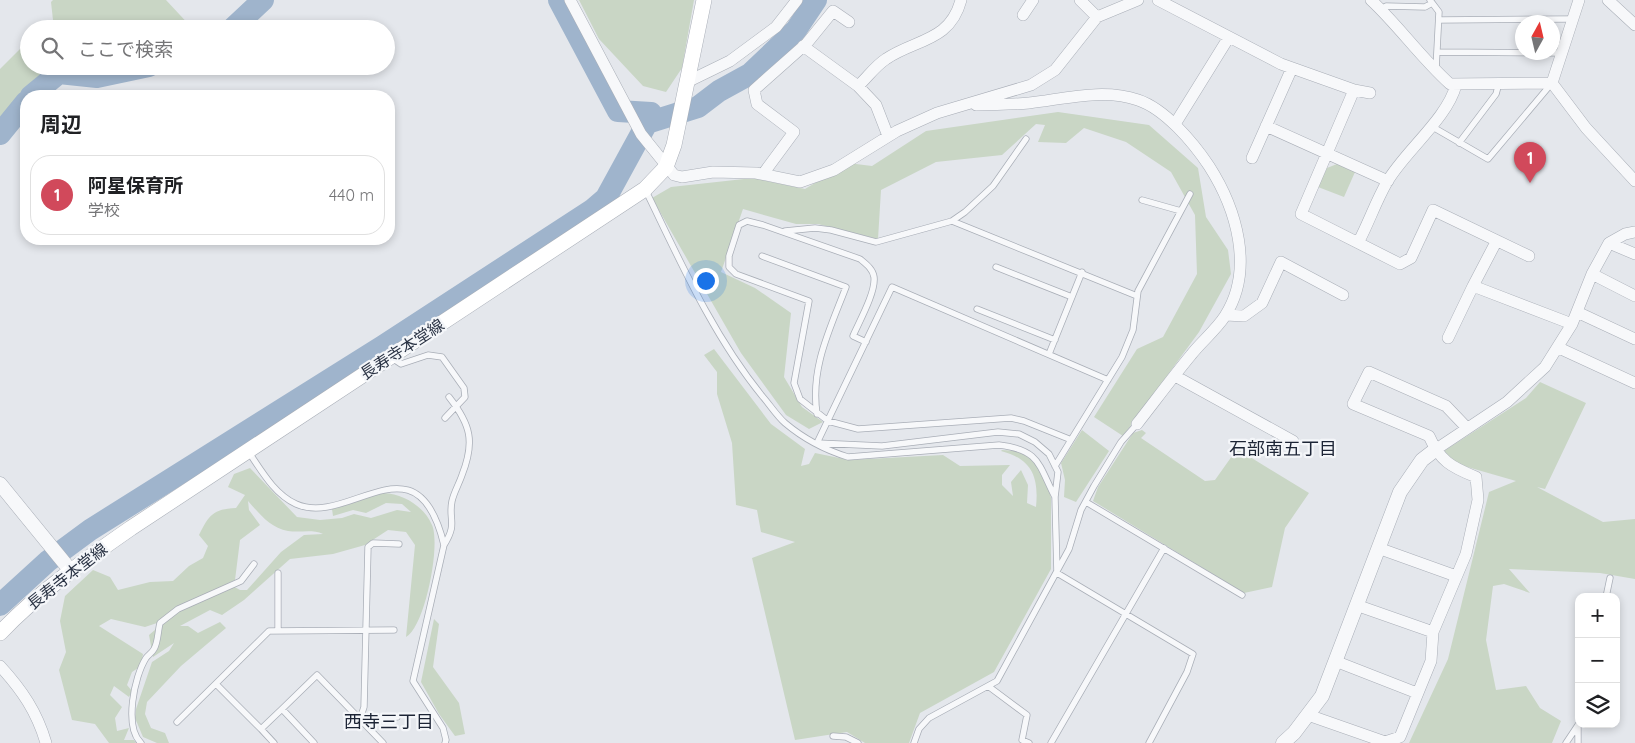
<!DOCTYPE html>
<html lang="ja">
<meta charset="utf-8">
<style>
body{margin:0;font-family:Quicksand,"Noto Sans JP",sans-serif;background:#f2f2f2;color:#202124}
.controls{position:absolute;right:15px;bottom:15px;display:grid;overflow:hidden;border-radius:10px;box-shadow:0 2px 8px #0003}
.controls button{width:45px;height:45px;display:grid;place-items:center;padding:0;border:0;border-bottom:1px solid #e0e0e0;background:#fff;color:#202124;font:25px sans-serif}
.compass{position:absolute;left:1515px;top:15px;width:45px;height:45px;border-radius:50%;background:#fff;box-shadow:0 2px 8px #0003;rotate:8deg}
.you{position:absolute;left:705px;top:280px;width:18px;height:18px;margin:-12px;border:4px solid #fff;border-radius:50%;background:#1a73e8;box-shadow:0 0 0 8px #1a73e833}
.badge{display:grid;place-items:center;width:32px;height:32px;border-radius:50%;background:#d1495b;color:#fff;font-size:16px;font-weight:700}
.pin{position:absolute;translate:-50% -41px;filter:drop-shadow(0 1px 2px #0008)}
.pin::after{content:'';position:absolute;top:26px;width:18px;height:15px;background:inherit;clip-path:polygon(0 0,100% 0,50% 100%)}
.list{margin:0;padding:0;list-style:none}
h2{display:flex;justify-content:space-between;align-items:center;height:65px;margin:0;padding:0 20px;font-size:21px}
h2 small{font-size:16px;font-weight:400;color:#757577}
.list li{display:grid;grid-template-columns:32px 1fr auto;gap:15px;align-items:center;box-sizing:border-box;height:80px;margin:0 10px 10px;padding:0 10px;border:1px solid #e0e0e0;border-radius:20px}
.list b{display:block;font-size:19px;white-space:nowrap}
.list p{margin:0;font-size:16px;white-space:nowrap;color:#757577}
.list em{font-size:16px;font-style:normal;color:#757577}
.icon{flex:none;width:28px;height:28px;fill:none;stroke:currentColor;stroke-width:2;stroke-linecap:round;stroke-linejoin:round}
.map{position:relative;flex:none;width:1635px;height:743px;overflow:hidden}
.search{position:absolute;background:#fff;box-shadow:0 2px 8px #0003;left:20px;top:20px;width:375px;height:55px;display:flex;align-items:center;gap:12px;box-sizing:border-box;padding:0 18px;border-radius:28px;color:#757577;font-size:19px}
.panel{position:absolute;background:#fff;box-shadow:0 2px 8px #0003;left:20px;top:90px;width:375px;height:155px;border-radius:20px}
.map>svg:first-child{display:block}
</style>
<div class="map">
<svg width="1635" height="743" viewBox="0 0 1635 743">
<rect width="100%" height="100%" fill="#e4e7ec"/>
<!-- green -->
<path fill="#c9d6c5" d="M53,0H166L193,29H54L51,2Z
M579,0H694L682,68L666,92L643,86L599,39Z
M22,47H29V66H172L114,78L42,86L35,96H26V108L0,145V69Z
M1058,112L1149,125L1198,168L1206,217L1228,250L1231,274L1199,332L1123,436L1094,417L1137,349L1163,337L1197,274L1195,215L1171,172L1126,142L1084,128L1066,143L1038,142L1045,125L1036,124L1002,155L936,162L881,190L878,239L818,224H796L743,209L721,272L755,288L791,313L784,377L802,407L823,422L809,429L786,415L741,353L652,198L671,187L753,178L805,189L848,163L872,166L926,131Z
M1337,164L1355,172L1344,197L1318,187L1327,168Z
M714,349L771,424L805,449L801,466L809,464L815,453L849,460L943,455L960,466L1010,465L1002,475V485L1013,496L1011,482L1021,470L1028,485L1027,503L1036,507C1039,477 1032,459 1001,451L1002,450L1020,451L1043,466L1051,498V569L994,672L920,713L909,743H865L847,732L795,740L752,558L795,542L761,532L757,510L736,505L732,443L717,394V372L704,355Z
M1540,382L1586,403L1545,489L1537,487L1603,522L1635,519V579L1600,573L1509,569L1530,593L1504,584L1493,586L1486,640L1496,690L1526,686L1540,708L1561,721L1552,743H1409L1448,659L1489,492L1516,481L1450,462L1444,451L1526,398Z
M1082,430L1109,451L1076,502L1064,497L1065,480L1061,463Z
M1142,430L1146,433L1141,438L1205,481L1215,480L1237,449L1309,493L1285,528L1272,587L1244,593L1093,501L1098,487L1133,433Z
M250,468L297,517L320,520L342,518L354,514L371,518L397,510L411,512L402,504L386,503L366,513L353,510L333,516L332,509C345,505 371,493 384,493C403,494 424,506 432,525C441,544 425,627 406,637L415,545L406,532L388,530L365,545L333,554L290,559L244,600L222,615L210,610L180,626H188L198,633L220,622L226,628L181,666L147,702L145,714L151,728L165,733L169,743H157L143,737L135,718L136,709L152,662L169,651L174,643L153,657L149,635L182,607L231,585L240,590H247L281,552L304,535L323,534C312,529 300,533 288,531C270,528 259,513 248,501L249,510L260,525L240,540L235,580L176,609L157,623L145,627L111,619L99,626L143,654L141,666L132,672L127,685L132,691L129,697L114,686L110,695L122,707L115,718L117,731L129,728L124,740H134L136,743H109L95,724L72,720L59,670L66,652L60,621L65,596L93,570L110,577L118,590L150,582L173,581L189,566L203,558L208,546L199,535C209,515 213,509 236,508L245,495L228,487L234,474Z
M434,619L439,624L433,667L459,703L465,734L455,736L439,714L421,682Z"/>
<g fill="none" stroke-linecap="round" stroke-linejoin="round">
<!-- river -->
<path stroke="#9fb4cc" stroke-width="22" d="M559,0L618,111L651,113
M232,29L263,0
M31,96L59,73L97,77L149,66
M0,134L26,102
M0,605L48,561L90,530L383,346L592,210L606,198L647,123L698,107L719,91L750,74L796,30L816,0"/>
<defs>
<path id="service" d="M1430,0L1439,12L1436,69
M1381,9L1386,6L1425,7L1432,3
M1439,20L1574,19
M1438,52L1563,53
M1431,126L1488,159L1552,83
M1459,143L1496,94L1499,83
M646,191C680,261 713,336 763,397C770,405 777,416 785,423C804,439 825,450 848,457L999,445C1040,450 1038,464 1055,497
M1142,200L1181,211
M952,221L1137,296
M785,231L815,228L831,230L876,242L952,221L965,212L993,186L1026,139
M762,256L846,287C830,329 810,368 817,414
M996,267L1072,297
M977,309L1055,340
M866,342L853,336C859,322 876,292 874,277C873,269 866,264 860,259L763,225L747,221L739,225L729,256V267L736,274L809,301L794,383L800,399L828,421L858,429L1011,418L1024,421L1069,439
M1049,354L1082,272
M392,358L401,364L428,355L442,357L464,388L465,397L445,418
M817,443L882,446L998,432L1019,434L1035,442L1049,454L1058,472L1055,497L1057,573L1193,654L1187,672L1149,743
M817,443L892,287L1108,380
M248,451C261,470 274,494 296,504C349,528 417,432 444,545L413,681L443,728L446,740L445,743
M1055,466L1122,357L1133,330L1138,291L1190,194
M1086,502L1242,595
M444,545C458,523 448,520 452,501C454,492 459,484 462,475C475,442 471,425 449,397
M1606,597L1610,578
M278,631V573
M216,684L261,729
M988,686L1027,715L1022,740L1029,743
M397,717L360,719L364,707L368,547L373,543L399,544
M177,722L269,631L394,630
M1578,725V743
M833,736L846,737L858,743
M141,743C124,727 134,677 146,658C148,655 152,653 154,649C158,643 158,630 160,623L178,609L241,581L254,564
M274,743L261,729L282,709
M314,743L282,709L317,675L383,743
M914,743L919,729L929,718L997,681L1069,549L1081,510L1094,486L1121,442L1137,424
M1051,743L1164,548
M1566,743L1578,725"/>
<path id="minor" d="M570,0L641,134L674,175L682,177L713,172L756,173L800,182L834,170L897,131L937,113L1031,85L1055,70L1097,17L1138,0
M1080,0L1097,17
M1158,0L1281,64L1354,90L1301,214L1400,264L1411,258L1433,210L1529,256
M1371,0C1399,26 1421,58 1450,84L1552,83
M1608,0L1635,25
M1023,15L1033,0
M803,46L858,86L876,105L888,136
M687,82L730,61L776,27L797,0
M1552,83L1586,128L1635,181
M1552,83L1579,0
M858,86C867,78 875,66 886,59C915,39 950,42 961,0
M1354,90L1370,93
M976,105C993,104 1011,105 1029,103C1064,99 1103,88 1138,100C1165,109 1193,142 1209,166C1236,208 1255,269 1225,316C1216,330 1201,342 1191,355C1172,378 1155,401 1137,424
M1175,124L1229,37
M1266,126L1388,181
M1252,158L1292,68
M763,174L794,132L757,104L754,90L807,43L833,11L849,22
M1359,241C1369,222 1376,201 1387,182C1405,151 1447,119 1456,85
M1496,242L1473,286L1572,324
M1609,243L1635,254
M1592,274L1635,296
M1577,312L1635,339
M1226,315L1244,316L1262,303L1281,262L1343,295
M1448,338L1473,286
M1559,348L1635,383
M1175,376L1293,441
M1435,450L1507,402L1545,367L1572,324L1592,274L1609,243L1625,234L1635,232
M1378,548L1456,576
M1356,605L1433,632
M1335,661L1417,693
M0,666C22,690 37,712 46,743
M1308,715L1385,742L1400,737L1431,661L1433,632L1466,554L1478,500L1476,477C1451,467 1440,461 1429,436L1353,404L1369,372L1446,406L1467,428"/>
<path id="tertiary" d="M0,484L71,571
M1283,743L1294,733L1322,696L1400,492L1422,460L1435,450"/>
<path id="secondary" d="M0,633C39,592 85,560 131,528L645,189L666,167L674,145L704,0"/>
</defs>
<!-- service casing -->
<use href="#service" stroke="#a9aeb7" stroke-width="7"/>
<!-- minor casing -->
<use href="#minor" stroke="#a9aeb7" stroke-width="12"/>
<!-- tertiary casing -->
<use href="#tertiary" stroke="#a9aeb7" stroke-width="15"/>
<!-- secondary casing -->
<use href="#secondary" stroke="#a9aeb7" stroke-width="16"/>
<!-- service -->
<use href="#service" stroke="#f7f8fa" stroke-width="5.5"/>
<!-- minor -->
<use href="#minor" stroke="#f7f8fa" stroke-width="11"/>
<!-- tertiary -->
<use href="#tertiary" stroke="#f7f8fa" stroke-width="14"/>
<!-- secondary -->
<use href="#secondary" stroke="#fff" stroke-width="15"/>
</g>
<g text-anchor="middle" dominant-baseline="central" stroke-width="4.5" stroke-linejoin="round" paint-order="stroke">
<!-- street labels -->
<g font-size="16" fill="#2b3445" stroke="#f4f6f9">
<text transform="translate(402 349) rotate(-33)">長寿寺本堂線</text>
<text transform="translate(67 576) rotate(-38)">長寿寺本堂線</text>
</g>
<!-- neighbourhood labels -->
<g font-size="18" fill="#1d2536" stroke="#f4f6f9">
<text x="1283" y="448">石部南五丁目</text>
<text x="389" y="721">西寺三丁目</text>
</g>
</g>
</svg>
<div class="controls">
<button>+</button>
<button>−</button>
<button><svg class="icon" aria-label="layers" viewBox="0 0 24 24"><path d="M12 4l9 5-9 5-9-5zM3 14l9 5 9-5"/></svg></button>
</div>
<svg class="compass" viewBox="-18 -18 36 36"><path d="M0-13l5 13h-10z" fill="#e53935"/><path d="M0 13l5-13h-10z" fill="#757577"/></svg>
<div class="you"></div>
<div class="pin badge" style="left:1530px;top:183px">1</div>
<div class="search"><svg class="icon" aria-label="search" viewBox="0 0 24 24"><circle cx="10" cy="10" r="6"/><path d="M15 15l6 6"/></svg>ここで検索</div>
<section class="panel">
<h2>周辺<small></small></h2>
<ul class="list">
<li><span class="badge">1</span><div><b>阿星保育所</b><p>学校</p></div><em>440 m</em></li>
</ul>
</section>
</div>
